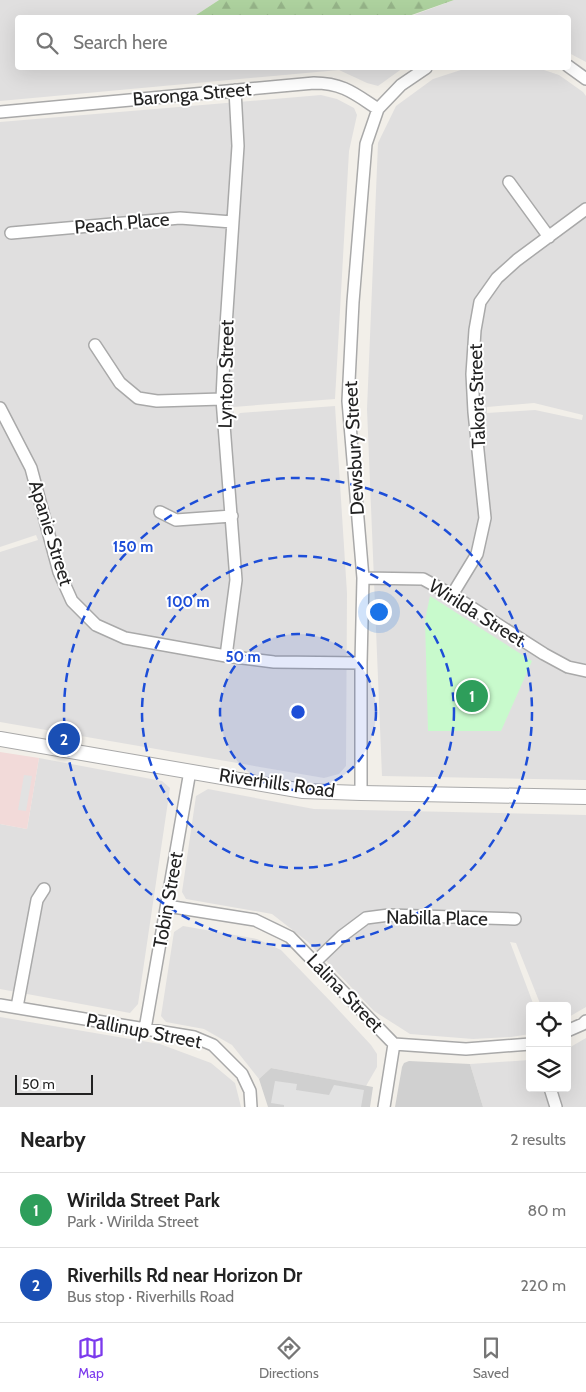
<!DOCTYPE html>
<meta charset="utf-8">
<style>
body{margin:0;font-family:Cabin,sans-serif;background:#f2f2f2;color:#222}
.controls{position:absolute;right:15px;bottom:15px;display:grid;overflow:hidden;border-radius:5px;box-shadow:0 5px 20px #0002}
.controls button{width:45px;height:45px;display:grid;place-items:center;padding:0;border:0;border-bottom:1px solid #e0e0e0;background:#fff;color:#222;font:25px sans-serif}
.scale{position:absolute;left:15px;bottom:12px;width:78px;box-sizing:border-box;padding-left:5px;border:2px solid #222;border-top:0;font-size:14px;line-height:18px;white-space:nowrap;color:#222;-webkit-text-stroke:4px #fff;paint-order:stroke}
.you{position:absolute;left:378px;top:611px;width:18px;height:18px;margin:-12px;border:4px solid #fff;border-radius:50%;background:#1a73e8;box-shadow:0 0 0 8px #1a73e833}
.badge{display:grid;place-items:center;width:32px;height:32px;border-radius:50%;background:#7c3aed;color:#fff;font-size:16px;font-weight:700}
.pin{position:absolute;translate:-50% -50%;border:2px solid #fff;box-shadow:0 1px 5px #0006}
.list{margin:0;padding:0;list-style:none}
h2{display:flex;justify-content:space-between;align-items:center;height:65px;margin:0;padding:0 20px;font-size:21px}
h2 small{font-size:16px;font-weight:400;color:#767676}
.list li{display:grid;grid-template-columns:32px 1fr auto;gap:15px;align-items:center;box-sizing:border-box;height:75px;padding:0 20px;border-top:1px solid #e0e0e0}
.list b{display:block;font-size:19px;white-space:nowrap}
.list p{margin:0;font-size:16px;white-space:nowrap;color:#767676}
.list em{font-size:16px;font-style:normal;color:#767676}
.icon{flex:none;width:28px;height:28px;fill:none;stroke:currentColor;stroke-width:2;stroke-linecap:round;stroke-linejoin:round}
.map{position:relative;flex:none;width:586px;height:1107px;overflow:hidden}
.search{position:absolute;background:#fff;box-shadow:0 5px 20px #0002;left:15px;right:15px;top:15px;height:55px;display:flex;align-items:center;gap:12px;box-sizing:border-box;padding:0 18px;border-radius:5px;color:#767676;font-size:19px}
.sheet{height:215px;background:#fff}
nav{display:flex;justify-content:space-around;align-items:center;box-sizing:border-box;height:70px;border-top:1px solid #e0e0e0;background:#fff;font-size:14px;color:#767676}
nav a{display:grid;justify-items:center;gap:2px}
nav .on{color:#7c3aed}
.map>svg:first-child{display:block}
</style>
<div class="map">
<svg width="586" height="1107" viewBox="0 0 586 1107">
<defs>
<pattern id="forest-firs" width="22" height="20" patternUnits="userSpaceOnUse" patternTransform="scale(1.25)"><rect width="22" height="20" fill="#add19e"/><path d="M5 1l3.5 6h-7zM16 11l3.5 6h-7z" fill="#95b388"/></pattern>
</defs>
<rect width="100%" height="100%" fill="#f2efe9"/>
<!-- residential -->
<path fill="#e0dfdf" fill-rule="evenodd" d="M0,0H219L193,17L18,18V68H403L378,86L367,83L339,70L0,101Z
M454,0H586V62L569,53L568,18H406Z
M467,68H538L559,75L583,92L586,96V780L382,776L367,409L378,143L396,106L433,79ZM534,403L583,415L582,420L535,410L487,413V407Z
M321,95L337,99L354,108L357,115L349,151L335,399L233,407L235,418L240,413L335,406L347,593L346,766L339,774L324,778L0,722V552L38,540L36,535L0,547V122Z
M39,758L162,781L170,788L138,1004L130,1013L0,989V824L27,829Z
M208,789L314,809L586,815V1007L567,1018V1006H541L516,943L510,942L534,1006H530V1034L511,1037L473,1039L410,1034L374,1011L308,942L272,914L186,899L182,892L196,796Z
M183,926L257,939L281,950L333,1004L371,1045L377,1054V1067L366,1086L271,1068L259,1079L232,1045L204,1029L166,1022L161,1016L174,932Z
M0,1017L160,1044L211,1063L235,1083L241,1107H0Z
M586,1038V1107H483L470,1064L530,1060V1088H567V1049Z"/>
<!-- commercial -->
<path fill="#f2dad9" d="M0,752L39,758L27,829L0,824Z"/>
<!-- religious -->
<path fill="#d0d0d0" d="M409,1061L470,1064L483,1107H395L402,1067L404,1063Z
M271,1068L373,1087L370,1107H268L259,1079Z"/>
<!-- forest -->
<path fill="url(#forest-firs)" d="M219,0H454L406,17H193Z"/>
<!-- park -->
<path fill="#c8facc" d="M430,596L532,661L501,731H428L425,620Z"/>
<!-- parking -->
<path fill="#e2e2e2" d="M24,775L32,776L26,811L18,810Z
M275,1081L297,1084L296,1090L329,1095L334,1085L364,1090L361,1107H284V1105L271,1103Z"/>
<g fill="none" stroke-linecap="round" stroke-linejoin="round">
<defs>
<path id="minor" d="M568,66L586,79
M0,112L314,83C343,83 355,94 378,109
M509,182L549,237
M11,233L180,218L232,222
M95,345L120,383L138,398L157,401L222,399
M0,408L31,468L59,572L72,601L96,625L125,638L226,656L274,662L361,663
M160,512L176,520L232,516
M363,578L423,579L452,595L544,654L568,667L586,671
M452,595L477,554L485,518L474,412L472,374L475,330L480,302L497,278L517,260L586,209
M226,656L236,580L222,399L224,356L238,146L235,90
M361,793V663L363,578L348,401L353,302L366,144L378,109L401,85L426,68
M167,906L255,920L290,937L394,1044L466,1049L530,1044
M315,962L342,936L366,918L389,915L515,919
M0,1005L194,1037L213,1045L242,1074L250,1091L251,1107
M17,1007L37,900L44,889
M145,1029L190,771
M567,1031L583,1024L586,1021
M550,1088L556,1107
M384,1107L394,1044"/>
<path id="tertiary" d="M0,739L303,791L361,793L586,797"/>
</defs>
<!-- minor casing -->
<use href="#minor" stroke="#a9a9a9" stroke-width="14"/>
<!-- tertiary casing -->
<use href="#tertiary" stroke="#a9a9a9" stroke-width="16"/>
<!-- minor -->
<use href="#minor" stroke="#fff" stroke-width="11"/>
<!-- tertiary -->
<use href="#tertiary" stroke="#fff" stroke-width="14"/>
</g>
<!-- distance rings -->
<circle cx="298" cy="712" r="78" fill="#1d4ed8" fill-opacity=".12"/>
<g fill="none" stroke="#1d4ed8" stroke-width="2.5" stroke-dasharray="9 6">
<circle cx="298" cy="712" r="78"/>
<circle cx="298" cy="712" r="156"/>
<circle cx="298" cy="712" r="234"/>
</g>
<g text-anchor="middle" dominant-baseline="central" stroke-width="4" stroke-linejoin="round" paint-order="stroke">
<!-- street labels -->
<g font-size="19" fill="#222" stroke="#fff">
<text transform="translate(192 94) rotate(-5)">Baronga Street</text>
<text transform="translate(122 223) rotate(-5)">Peach Place</text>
<text transform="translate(226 374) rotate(-89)">Lynton Street</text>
<text transform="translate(477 396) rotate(-92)">Takora Street</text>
<text transform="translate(354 448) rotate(-93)">Dewsbury Street</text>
<text transform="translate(51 533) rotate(73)">Apanie Street</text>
<text transform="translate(477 613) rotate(32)">Wirilda Street</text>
<text transform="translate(277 783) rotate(8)">Riverhills Road</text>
<text transform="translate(168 900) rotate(-80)">Tobin Street</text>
<text transform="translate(437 918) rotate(1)">Nabilla Place</text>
<text transform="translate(345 993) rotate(46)">Lalina Street</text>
<text transform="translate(144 1031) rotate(11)">Pallinup Street</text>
</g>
</g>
<circle cx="298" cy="712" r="8" fill="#1d4ed8" stroke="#fff" stroke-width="2.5"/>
<g font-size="15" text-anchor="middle" font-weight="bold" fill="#1d4ed8" stroke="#fff" stroke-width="4" stroke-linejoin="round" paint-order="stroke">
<text x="133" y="552">150 m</text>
<text x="188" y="607">100 m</text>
<text x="243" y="662">50 m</text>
</g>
</svg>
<div class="controls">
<button><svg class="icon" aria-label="locate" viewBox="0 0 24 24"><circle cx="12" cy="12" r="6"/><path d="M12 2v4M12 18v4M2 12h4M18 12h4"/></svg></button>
<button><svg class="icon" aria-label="layers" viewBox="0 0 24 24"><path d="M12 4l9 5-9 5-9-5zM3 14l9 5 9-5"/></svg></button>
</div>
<div class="scale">50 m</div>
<div class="you"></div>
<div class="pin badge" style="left:472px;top:696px;background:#2e9e5b">1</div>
<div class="pin badge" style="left:64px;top:739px;background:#1a4fb4">2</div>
<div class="search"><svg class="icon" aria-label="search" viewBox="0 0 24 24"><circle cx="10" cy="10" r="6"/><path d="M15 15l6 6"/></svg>Search here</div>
</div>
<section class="sheet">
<h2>Nearby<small>2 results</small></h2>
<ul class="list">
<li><span class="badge" style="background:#2e9e5b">1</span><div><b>Wirilda Street Park</b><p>Park · Wirilda Street</p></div><em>80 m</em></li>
<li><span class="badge" style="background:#1a4fb4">2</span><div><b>Riverhills Rd near Horizon Dr</b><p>Bus stop · Riverhills Road</p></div><em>220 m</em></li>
</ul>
</section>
<nav>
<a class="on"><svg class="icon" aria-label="map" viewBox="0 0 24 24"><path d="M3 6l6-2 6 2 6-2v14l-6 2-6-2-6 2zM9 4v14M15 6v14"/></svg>Map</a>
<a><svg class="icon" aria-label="directions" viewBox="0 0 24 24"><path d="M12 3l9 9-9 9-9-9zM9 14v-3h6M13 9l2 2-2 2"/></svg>Directions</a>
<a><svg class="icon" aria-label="saved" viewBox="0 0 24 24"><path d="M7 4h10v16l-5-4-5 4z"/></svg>Saved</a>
</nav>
